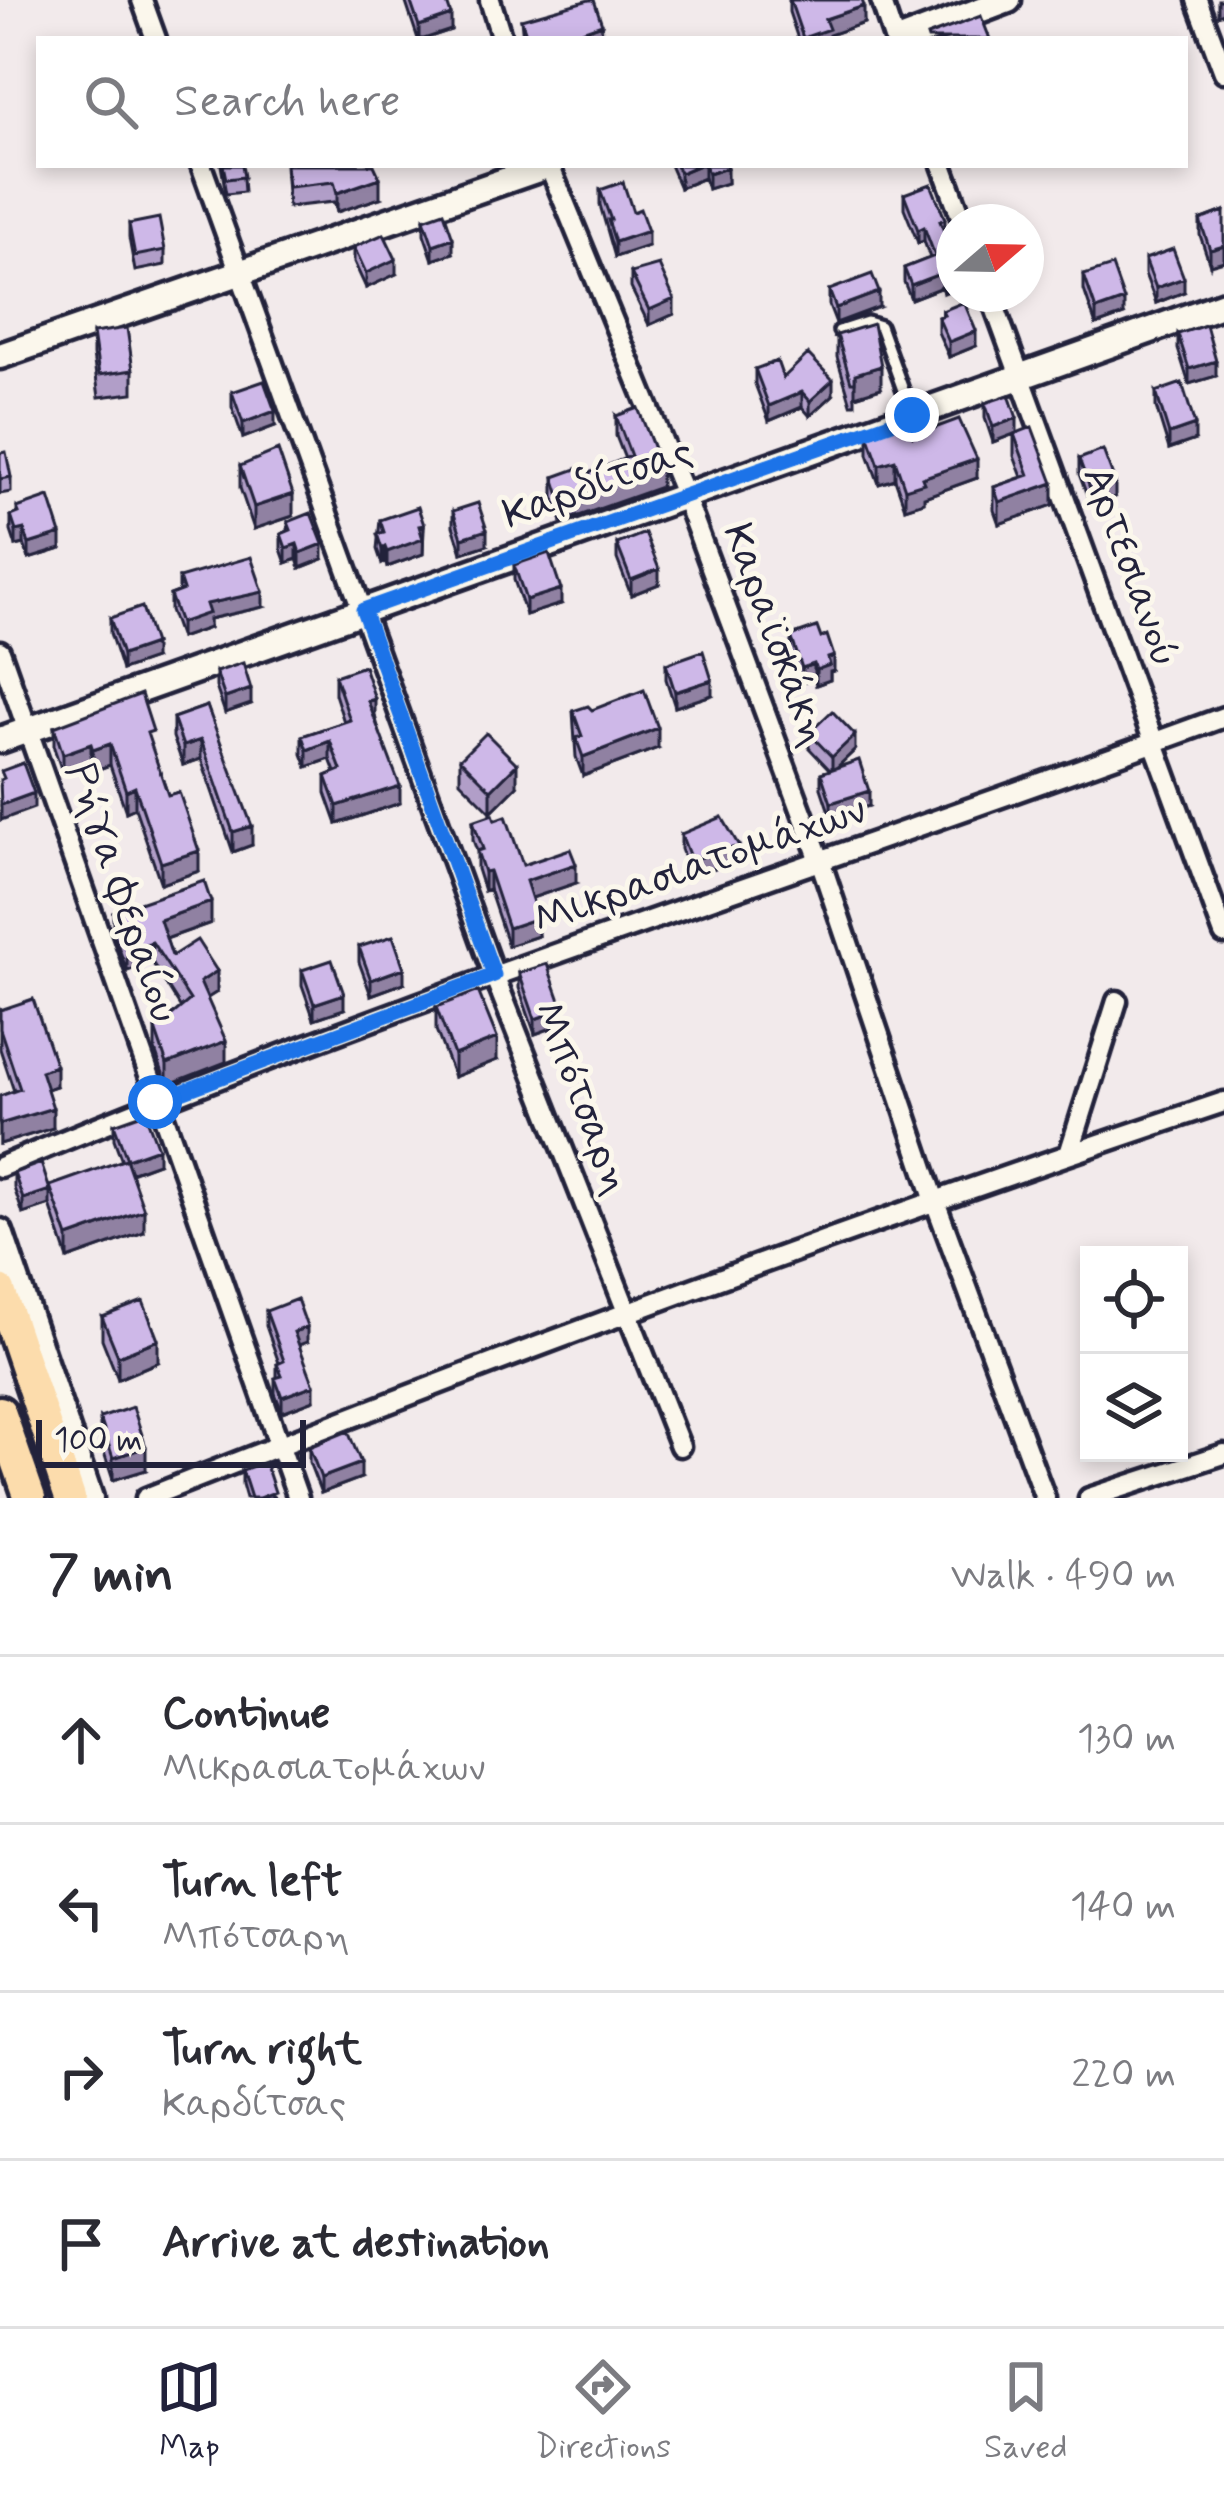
<!DOCTYPE html>
<meta charset="utf-8">
<style>
body{margin:0;font-family:Mynerve,sans-serif;background:#f2f2f3;color:#2b2b33}
.controls{position:absolute;right:36px;bottom:36px;display:grid;overflow:hidden;border-radius:0px;box-shadow:0 6px 18px #0003}
.controls button{width:108px;height:108px;display:grid;place-items:center;padding:0;border:0;border-bottom:3px solid #e1e1e2;background:#fff;color:#2b2b33;font:60px sans-serif}
.compass{position:absolute;left:936px;top:204px;width:108px;height:108px;border-radius:50%;background:#fff;box-shadow:0 6px 18px #0003;rotate:70deg}
.scale{position:absolute;left:36px;bottom:30px;width:270px;box-sizing:border-box;padding-left:12px;border:6px solid #22223b;border-top:0;font-size:33px;line-height:42px;white-space:nowrap;color:#22223b;-webkit-text-stroke:9px #fbf7ec;paint-order:stroke}
.stop{position:absolute;width:36px;height:36px;margin:-27px;border:9px solid #1a73e8;border-radius:50%;background:#fff}
.stop.end{background:#1a73e8;border-color:#fff;box-shadow:0 3px 12px #0008}
.list{margin:0;padding:0;list-style:none}
h2{display:flex;justify-content:space-between;align-items:center;height:156px;margin:0;padding:0 48px;font-size:51px}
h2 small{font-size:39px;font-weight:400;color:#7c7c81}
.list li{display:grid;grid-template-columns:78px 1fr auto;gap:36px;align-items:center;box-sizing:border-box;height:168px;padding:0 48px;border-top:3px solid #e1e1e2}
.list b{display:block;font-size:45px;white-space:nowrap}
.list p{margin:0;font-size:39px;white-space:nowrap;color:#7c7c81}
.list em{font-size:39px;font-style:normal;color:#7c7c81}
.icon{flex:none;width:66px;height:66px;fill:none;stroke:currentColor;stroke-width:2;stroke-linecap:round;stroke-linejoin:round}
.map{position:relative;flex:none;width:1224px;height:1498px;overflow:hidden}
.search{position:absolute;background:#fff;box-shadow:0 6px 18px #0003;left:36px;right:36px;top:36px;height:132px;display:flex;align-items:center;gap:30px;box-sizing:border-box;padding:0 42px;border-radius:0px;color:#7c7c81;font-size:45px}
.sheet{height:828px;background:#fff}
nav{display:flex;justify-content:space-around;align-items:center;box-sizing:border-box;height:168px;border-top:3px solid #e1e1e2;background:#fff;font-size:33px;color:#7c7c81}
nav a{display:grid;justify-items:center;gap:6px}
nav .on{color:#22223b}
.map>svg:first-child{display:block}
</style>
<div class="map">
<svg width="1224" height="1498" viewBox="0 0 1224 1498">
<rect width="100%" height="100%" fill="#f2eaeb"/>
<filter id="ink" filterUnits="userSpaceOnUse"><feTurbulence type="fractalNoise" baseFrequency=".00833" numOctaves="2"/><feDisplacementMap in="SourceGraphic" scale="24" xChannelSelector="R" yChannelSelector="G"/><feConvolveMatrix kernelMatrix="1 2 1 2 8 2 1 2 1" color-interpolation-filters="sRGB"/></filter>
<g filter="url(#ink)">
<g fill="none" stroke-linecap="round" stroke-linejoin="round">
<defs>
<path id="service" d="M839,331L867,322L880,326L912,415"/>
<path id="minor" d="M142,0L156,39
M490,0L502,39
M881,0L894,39
M1197,0L1224,72
M201,165L494,975L680,1446
M549,165L684,494L821,863L936,1204L1045,1498
M942,165L963,222
M990,294L1224,934
M0,651L298,1498
M1069,1154L1117,1001
M0,1167C400,998 816,867 1224,717
M146,1498C501,1357 861,1223 1224,1102
M1089,1498L1224,1454"/>
<path id="tertiary" d="M905,39L1008,0
M0,356L550,165
M0,740L1224,304
M0,1232L90,1498"/>
<path id="primary" d="M0,1291L70,1498
M0,1412L30,1498"/>
</defs>
<!-- service casing -->
<use href="#service" stroke="#22223b" stroke-width="18"/>
<!-- minor casing -->
<use href="#minor" stroke="#22223b" stroke-width="27"/>
<!-- tertiary casing -->
<use href="#tertiary" stroke="#22223b" stroke-width="33"/>
<!-- primary casing -->
<use href="#primary" stroke="#22223b" stroke-width="39"/>
<!-- service -->
<use href="#service" stroke="#fbf7ec" stroke-width="9"/>
<!-- minor -->
<use href="#minor" stroke="#fbf7ec" stroke-width="18"/>
<!-- tertiary -->
<use href="#tertiary" stroke="#fbf7ec" stroke-width="24"/>
<!-- primary -->
<use href="#primary" stroke="#fcdcac" stroke-width="30"/>
</g>
<!-- wall -->
<path fill="#b19ec8" stroke="#22223b" stroke-width="3" d="M405,0H446L451,30L424,39H418Z
M789,0H862L864,23L829,35V39H798L789,12Z
M521,19L602,39H523Z
M221,165H242L244,192L226,194Z
M285,165L380,198L337,212L334,202L288,207Z
M670,165H726L727,183L708,189L704,178L680,188Z
M600,190L633,212L648,246L615,257L600,205Z
M904,194L945,219L944,293L942,287L911,299L904,282V268L930,258L924,241L918,243L904,208Z
M1224,211L1210,265L1200,235V220Z
M424,219L453,253L433,260L424,234Z
M129,224L165,250V265L135,271L129,238Z
M354,247L396,274L366,288L354,262Z
M1145,259L1184,292L1156,303L1145,274Z
M631,273L674,314L649,325L631,288Z
M1084,275L1124,315L1096,325L1084,290Z
M829,290L879,307L836,323L829,305Z
M942,311L976,346L949,357L938,332V317L942,315Z
M93,333L133,370V393L99,397L93,355Z
M1178,334L1216,376L1189,384L1178,349Z
M837,335L881,388L855,396V404H851L837,357Z
M755,369L783,378L833,395L810,416L802,407L769,421L755,384Z
M232,392L275,426L243,438L232,407Z
M1156,392L1195,440L1169,449L1156,407Z
M985,403L1017,432L1053,505L999,524L994,510V487L1022,477L1014,456V434L993,442L985,418Z
M616,416L661,487L562,522L554,497V477L582,476L625,459L616,436Z
M868,434L913,436L977,478L924,497V502L905,508L895,479L879,484L868,454Z
M0,453L11,477V492L0,494Z
M1079,459L1115,497L1091,506L1079,474Z
M240,466L293,516L254,529L240,488Z
M17,508L61,549L29,559L24,544L16,546L11,531V516L17,514Z
M453,511L487,545L462,553L453,526Z
M380,520L424,525L423,554L387,567L385,562L382,564L377,549Z
M288,522L323,559L300,568L297,559L286,563L281,549V534L288,531Z
M617,544L659,584L631,595L617,559Z
M514,565L561,604L526,615L514,580Z
M179,578L263,607L209,619V628L180,638L170,610V595L179,592Z
M110,618L154,659L122,670L110,633Z
M791,636L834,671L830,672V680L816,685L814,679L802,683L791,651Z
M666,664L712,695L675,707L666,679Z
M216,672L251,704L225,713L216,687Z
M335,676L375,716L400,803L337,824L326,793V776L335,772L330,759L307,767L302,754V736L344,722L335,694Z
M207,706L252,845L233,852L201,759L183,765L173,737V718Z
M592,710L658,748L583,776L576,757L573,711Z
M54,727L153,752L168,795L199,871L161,884L135,808L126,812L110,765L93,771L91,765L63,774L54,748Z
M809,733L855,750L836,768L869,806L831,818L821,788V773L830,770L809,748Z
M460,759L517,786L491,812L460,781Z
M495,820L523,865L576,883L532,898L538,936L508,946L489,889L484,891L477,869V851L473,840V821Z
M681,834L739,861L691,875L681,849Z
M113,912L211,923L166,939L172,956L217,992L207,998L226,1062L167,1085L155,1050V1029L181,1008L152,962L127,971L113,932Z
M359,947L404,983L371,995L359,962Z
M302,970L344,1009L314,1019L302,985Z
M519,973L563,1024L535,1034L519,988Z
M436,1007L497,1060L454,1077L436,1030Z
M0,1010L56,1086L47,1089L53,1128L0,1144V1096L14,1091L0,1049Z
M114,1124L158,1163L131,1173L144,1232L68,1259L50,1205L23,1214L14,1188V1173L50,1190L122,1161L114,1139Z
M266,1311L307,1342L299,1345L314,1400L282,1412L275,1393V1378L277,1377V1364L279,1363L266,1326Z
M102,1317L158,1362L118,1379L102,1339Z
M100,1418L146,1470L113,1480L100,1440Z
M309,1447L361,1478L321,1493L309,1462Z
M242,1470L275,1498H246L242,1484Z"/>
<!-- shaded-wall -->
<path fill="#9081a2" stroke="#22223b" stroke-width="3" d="M1218,0H1224V13L1218,15Z
M864,6V23L829,35V39H803L825,19Z
M451,15V30L424,39H419V26Z
M602,24L601,39H559Z
M699,165H704V178L680,188V173Z
M727,168V183L708,189V174Z
M380,178V198L337,212V193Z
M924,227V241L918,243V230Z
M648,231V246L615,257V242Z
M453,238V253L433,260V245Z
M1224,246V261L1210,265V250Z
M396,259V274L366,288V273Z
M942,273V287L911,299V285Z
M954,275V289L944,293V279Z
M1184,278V292L1156,303V288Z
M879,292V307L836,323V308Z
M674,299V314L649,325V310Z
M1124,300V315L1096,325V310Z
M976,331V346L949,357V342Z
M1216,361V376L1189,384V369Z
M881,366V388L855,396V374Z
M833,380V395L810,416V401Z
M802,392V407L769,421V406Z
M275,411V426L243,438V423Z
M1017,418V433L993,442V427Z
M1195,425V440L1169,449V434Z
M977,459V478L924,497V502L905,508V489L922,478Z
M895,460V479L879,484V465Z
M661,467V487L562,522V502Z
M1115,482V497L1091,506V491Z
M1053,483V505L999,524V502Z
M293,494V516L254,529V507Z
M424,525L423,554L387,567V552Z
M24,529V544L16,546V531Z
M487,530V545L462,553V538Z
M61,534V549L29,559V544Z
M297,544V559L286,563V548Z
M323,544V559L300,568V553Z
M385,547V562L382,564V549Z
M659,569V584L631,595V580Z
M561,589V604L526,615V600Z
M263,592V607L209,619V628L180,638V623L206,604Z
M154,644V659L122,670V655Z
M834,656V671L830,672V680L816,685V670L828,658Z
M814,664V679L802,683V668Z
M712,680V695L675,707V692Z
M251,689V704L225,713V698Z
M375,699V716L368,719V701Z
M658,728V748L583,776V757Z
M855,735V750L832,772V757Z
M201,740V759L183,765V746Z
M330,741V759L307,767V750Z
M91,744V765L63,774V754Z
M110,744V765L93,771V750Z
M517,764V786L491,812V790Z
M400,786V803L337,824V806Z
M135,787V808L126,812V791Z
M869,791V806L831,818V803Z
M34,793V808L1,820V805Z
M252,826V845L233,852V832Z
M739,846V861L691,875V860Z
M199,851V871L161,884V863Z
M576,864V883L526,900V881Z
M489,871V889L484,891V872Z
M211,902V923L160,941V920Z
M538,918V936L508,946V928Z
M152,942V962L127,971V950Z
M404,968V983L371,995V980Z
M217,971V992L200,1003V982Z
M344,994V1009L314,1019V1004Z
M563,1009V1024L535,1034V1019Z
M497,1038V1060L454,1077V1055Z
M226,1041V1062L167,1085V1064Z
M56,1066V1086L41,1091V1071Z
M53,1108V1128L0,1144V1124Z
M158,1148V1163L127,1174V1159Z
M50,1190V1205L23,1214V1199Z
M144,1210V1232L68,1259V1237Z
M307,1327V1342L294,1347V1332Z
M158,1340V1362L118,1379V1356Z
M314,1385V1400L282,1412V1397Z
M146,1447V1470L113,1480V1458Z
M361,1463V1478L321,1493V1478Z"/>
<!-- building -->
<path fill="#ceb8e8" stroke="#22223b" stroke-width="3" d="M410,0H446L451,15L419,26Z
M589,0H594L602,24L559,39H528L521,19Z
M790,0H862L864,6L825,19L829,29L803,38Z
M981,16L990,39H928L927,36Z
M223,165H242L244,177L226,179Z
M286,165H374L380,178L337,193L334,182L288,187Z
M676,165H699L680,173Z
M705,165H726L727,168L708,174Z
M623,182L633,212L640,209L648,231L615,242L608,220H611L600,190Z
M931,184L945,219L940,221L954,257V275L944,279L942,273L911,285L904,268L935,256L924,227L918,230L904,194Z
M1224,211V246L1210,250L1200,220Z
M444,212L453,238L433,245L424,219Z
M159,218L165,250L135,256L129,224Z
M384,234L396,259L366,273L354,247Z
M1173,249L1184,278L1156,288L1145,259Z
M659,265L674,299L649,310L631,273Z
M1112,266L1124,300L1096,310L1084,275Z
M872,274L879,292L836,308L829,290Z
M964,302L976,331L949,342L938,317L944,315L942,311Z
M873,324L881,366L855,374V382H851L837,335Z
M1206,325L1216,361L1189,369L1178,334Z
M127,328L133,370L99,375L93,333Z
M808,354L833,380L810,401L802,392L769,406L755,369L777,361L783,378Z
M264,381L275,411L243,423L232,392Z
M1182,383L1195,425L1169,434L1156,392Z
M1009,395L1017,418L993,427L985,403Z
M638,408L661,467L562,502L554,477L579,468L582,476L631,456L616,416Z
M959,419L977,459L922,478L924,483L905,489L895,460L879,465L868,434L907,421L913,436Z
M1032,427L1053,483L999,502L994,487L1029,475L1014,434Z
M278,450L293,494L254,507L240,466Z
M1103,450L1115,482L1091,491L1079,459Z
M6,452L11,477L0,479V453Z
M49,497L61,534L29,544L24,529L16,531L11,516L19,513L17,508Z
M478,503L487,530L462,538L453,511Z
M418,507L424,525L419,526L423,539L387,552L385,547L382,549L377,534L384,532L380,520Z
M311,513L323,544L300,553L297,544L286,548L281,534L291,530L288,522Z
M645,533L659,569L631,580L617,544Z
M549,553L561,589L526,600L514,565Z
M251,557L263,592L206,604L209,613L180,623L170,595L183,590L179,578Z
M142,607L154,644L122,655L110,618Z
M817,627L821,638L827,635L834,656L828,658L830,665L816,670L814,664L802,668L791,636Z
M703,651L712,680L675,692L666,664Z
M243,663L251,689L225,698L216,672Z
M364,666L375,699L368,701L400,786L337,806L326,776L341,770L330,741L307,750L302,736L350,720L335,676Z
M644,690L658,728L583,757L576,738L582,736L573,711L588,706L592,710Z
M141,694L153,731L147,733L168,795L179,792L199,851L161,863L135,787L126,791L110,744L93,750L91,744L63,754L54,727Z
M207,706L252,826L233,832L201,740L183,746L173,718Z
M832,711L855,735L832,757L809,733Z
M486,733L517,764L491,790L460,759Z
M859,760L869,791L831,803L821,773Z
M23,763L34,793L1,805L0,780L4,778L1,771Z
M493,814L495,820L506,816L523,865L570,849L576,864L526,881L538,918L508,928L489,871L484,872L477,851L483,849L473,821Z
M722,817L739,846L691,860L681,834Z
M204,881L211,902L160,920L172,956L197,940L217,971L200,982L226,1041L167,1064L155,1029L190,1000L152,942L127,950L113,912Z
M393,936L404,968L371,980L359,947Z
M332,960L344,994L314,1004L302,970Z
M547,964L563,1009L535,1019L519,973Z
M478,991L497,1038L454,1055L436,1007Z
M33,999L56,1066L41,1071L53,1108L0,1124V1096L20,1089L0,1029V1010Z
M145,1113L158,1148L127,1159L114,1124Z
M126,1159L144,1210L68,1237L50,1186Z
M41,1163L50,1190L23,1199L14,1173Z
M297,1299L307,1327L294,1332L314,1385L282,1397L275,1378L282,1376L277,1364L284,1361L266,1311Z
M143,1301L158,1340L118,1356L102,1317Z
M133,1407L146,1447L113,1458L100,1418Z
M348,1431L361,1463L321,1478L309,1447Z
M265,1462L275,1492L259,1498H251L242,1470Z"/>
</g>
<g fill="none" stroke-linecap="round" stroke-linejoin="round" filter="url(#ink)">
<!-- route -->
<path stroke="#1a73e8" stroke-width="15" d="M155,1102L494,975L363,610L912,415"/>
</g>
<g text-anchor="middle" dominant-baseline="central" stroke-width="10" stroke-linejoin="round" paint-order="stroke">
<!-- street labels -->
<g font-size="42" fill="#22223b" stroke="#fbf7ec">
<text transform="translate(598 484) rotate(-20)">Καρδίτσας</text>
<text transform="translate(1130 567) rotate(70)">Αρτεσιανού</text>
<text transform="translate(774 635) rotate(70)">Καραϊσκάκη</text>
<text transform="translate(700 866) rotate(-19)">Μικρασιατομάχων</text>
<text transform="translate(121 893) rotate(71)">Ρήγα Φεραίου</text>
<text transform="translate(581 1098) rotate(69)">Μπότσαρη</text>
</g>
</g>
</svg>
<div class="controls">
<button><svg class="icon" aria-label="locate" viewBox="0 0 24 24"><circle cx="12" cy="12" r="6"/><path d="M12 2v4M12 18v4M2 12h4M18 12h4"/></svg></button>
<button><svg class="icon" aria-label="layers" viewBox="0 0 24 24"><path d="M12 4l9 5-9 5-9-5zM3 14l9 5 9-5"/></svg></button>
</div>
<svg class="compass" viewBox="-18 -18 36 36"><path d="M0-13l5 13h-10z" fill="#e53935"/><path d="M0 13l5-13h-10z" fill="#7c7c81"/></svg>
<div class="scale">100 m</div>
<div class="stop" style="left:155px;top:1102px"></div>
<div class="stop end" style="left:912px;top:415px"></div>
<div class="search"><svg class="icon" aria-label="search" viewBox="0 0 24 24"><circle cx="10" cy="10" r="6"/><path d="M15 15l6 6"/></svg>Search here</div>
</div>
<section class="sheet">
<h2>7 min<small>Walk · 490 m</small></h2>
<ul class="list">
<li><svg class="icon" aria-label="ahead" viewBox="0 0 24 24"><path d="M12 20V5M6 11l6-6 6 6"/></svg><div><b>Continue</b><p>Μικρασιατομάχων</p></div><em>130 m</em></li>
<li><svg class="icon" aria-label="left" viewBox="0 0 24 24"><path d="M17 20v-9H6M10 6l-5 5 5 5"/></svg><div><b>Turn left</b><p>Μπότσαρη</p></div><em>140 m</em></li>
<li><svg class="icon" aria-label="right" viewBox="0 0 24 24"><path d="M7 20v-9h11M14 6l5 5-5 5"/></svg><div><b>Turn right</b><p>Καρδίτσας</p></div><em>220 m</em></li>
<li><svg class="icon" aria-label="arrive" viewBox="0 0 24 24"><path d="M6 21V4h12l-3 4 3 4H6"/></svg><div><b>Arrive at destination</b></div></li>
</ul>
</section>
<nav>
<a class="on"><svg class="icon" aria-label="map" viewBox="0 0 24 24"><path d="M3 6l6-2 6 2 6-2v14l-6 2-6-2-6 2zM9 4v14M15 6v14"/></svg>Map</a>
<a><svg class="icon" aria-label="directions" viewBox="0 0 24 24"><path d="M12 3l9 9-9 9-9-9zM9 14v-3h6M13 9l2 2-2 2"/></svg>Directions</a>
<a><svg class="icon" aria-label="saved" viewBox="0 0 24 24"><path d="M7 4h10v16l-5-4-5 4z"/></svg>Saved</a>
</nav>
